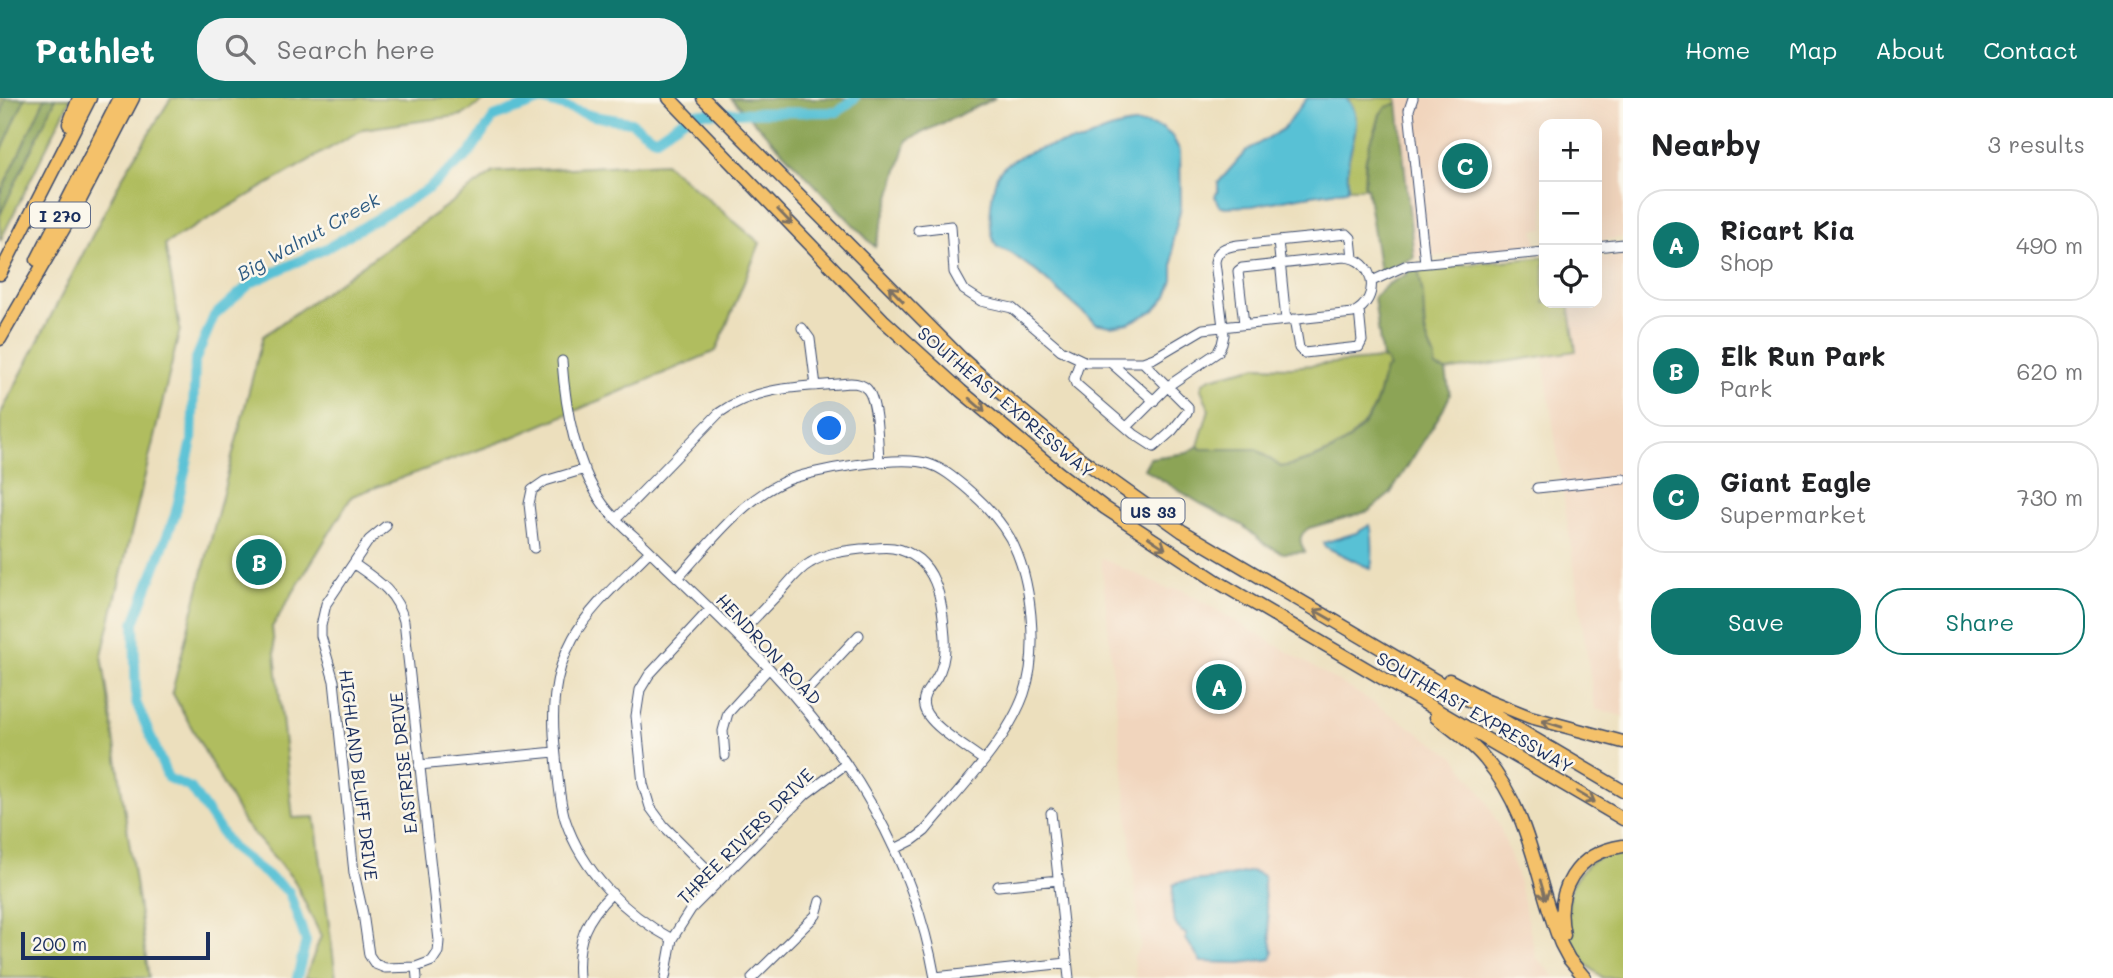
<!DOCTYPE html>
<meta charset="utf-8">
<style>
body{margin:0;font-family:Mali,sans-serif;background:#f2f2f2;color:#202124}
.controls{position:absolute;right:21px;top:21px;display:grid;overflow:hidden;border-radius:14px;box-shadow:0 7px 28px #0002}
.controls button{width:63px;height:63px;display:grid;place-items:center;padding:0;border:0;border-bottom:2px solid #e0e0e0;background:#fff;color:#202124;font:35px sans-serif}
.scale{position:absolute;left:21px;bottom:18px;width:189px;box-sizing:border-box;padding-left:7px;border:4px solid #1b2f5e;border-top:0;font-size:19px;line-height:24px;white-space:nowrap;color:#1b2f5e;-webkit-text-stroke:5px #fbf7ec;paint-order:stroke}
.you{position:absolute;left:830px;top:331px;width:24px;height:24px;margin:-18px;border:5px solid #fff;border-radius:50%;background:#1a73e8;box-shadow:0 0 0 10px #1a73e833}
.badge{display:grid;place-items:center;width:46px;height:46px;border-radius:50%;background:#0f766e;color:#fff;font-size:23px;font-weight:700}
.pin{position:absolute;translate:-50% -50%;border:4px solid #fff;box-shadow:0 2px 7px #0006}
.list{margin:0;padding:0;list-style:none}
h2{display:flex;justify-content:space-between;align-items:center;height:91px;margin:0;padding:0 28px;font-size:30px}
h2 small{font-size:23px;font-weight:400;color:#757577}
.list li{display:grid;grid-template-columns:46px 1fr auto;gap:21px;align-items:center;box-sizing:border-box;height:112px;margin:0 14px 14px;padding:0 14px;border:2px solid #e0e0e0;border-radius:28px}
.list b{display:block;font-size:26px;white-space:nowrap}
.list p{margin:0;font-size:23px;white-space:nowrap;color:#757577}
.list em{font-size:23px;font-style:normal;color:#757577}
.actions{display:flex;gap:14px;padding:21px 28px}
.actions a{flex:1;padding:16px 0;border:2px solid #0f766e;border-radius:28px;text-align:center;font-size:24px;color:#0f766e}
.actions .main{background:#0f766e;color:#fff}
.icon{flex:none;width:38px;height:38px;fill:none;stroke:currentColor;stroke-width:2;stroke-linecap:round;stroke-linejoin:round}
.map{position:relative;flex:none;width:1623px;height:880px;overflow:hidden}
header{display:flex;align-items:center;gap:42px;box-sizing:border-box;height:98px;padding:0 35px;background:#0f766e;color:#fff}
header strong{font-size:33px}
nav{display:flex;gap:38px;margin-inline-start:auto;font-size:24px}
.search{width:490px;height:63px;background:#f2f2f2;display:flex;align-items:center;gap:18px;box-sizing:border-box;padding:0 24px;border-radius:28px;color:#757577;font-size:26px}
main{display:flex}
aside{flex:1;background:#fff}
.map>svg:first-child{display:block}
</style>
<header>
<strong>Pathlet</strong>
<div class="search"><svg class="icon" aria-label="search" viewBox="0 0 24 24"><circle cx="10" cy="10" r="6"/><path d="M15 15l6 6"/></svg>Search here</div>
<nav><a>Home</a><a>Map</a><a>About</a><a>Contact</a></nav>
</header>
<main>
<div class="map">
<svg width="1623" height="880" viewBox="0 0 1623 880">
<rect width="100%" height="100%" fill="#fbf7ec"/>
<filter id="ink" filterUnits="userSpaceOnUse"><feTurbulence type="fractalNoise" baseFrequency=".0143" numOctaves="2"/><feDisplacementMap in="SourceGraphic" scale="14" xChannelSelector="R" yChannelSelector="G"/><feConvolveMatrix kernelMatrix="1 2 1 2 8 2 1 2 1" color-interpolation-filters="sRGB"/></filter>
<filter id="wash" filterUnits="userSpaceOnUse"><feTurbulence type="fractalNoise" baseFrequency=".00686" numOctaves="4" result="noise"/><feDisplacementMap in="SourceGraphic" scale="28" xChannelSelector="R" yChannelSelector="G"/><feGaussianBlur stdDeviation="1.57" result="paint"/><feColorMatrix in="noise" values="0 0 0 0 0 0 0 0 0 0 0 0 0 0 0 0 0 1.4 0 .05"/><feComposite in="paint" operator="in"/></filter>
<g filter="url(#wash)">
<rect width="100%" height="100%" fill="#ecdfbd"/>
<!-- built -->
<path fill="#f1d5bd" d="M1397,0H1623V139L1597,143V26H1544V131L1534,132L1537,149L1414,160Z
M1623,158V618L1595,611L1543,258L1576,253L1569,205H1597V160Z
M1101,460L1168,491H1181L1366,600L1455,659L1485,700L1501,732L1516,773L1536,859L1556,880H1136L1134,859L1141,848Z"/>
<!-- green -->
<path fill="#b0bd5f" stroke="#66765e" stroke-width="2" d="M0,0H71L0,143Z
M171,0H488L463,17L363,31L165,146L180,231L102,557L149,880H0V317L123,78Z
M1346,0H1397L1398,5L1380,16C1377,31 1369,45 1366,60C1364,70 1365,80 1364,90H1348C1348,80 1347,70 1349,61C1353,39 1364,18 1346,0Z
M665,65L760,145L716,253L511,340L352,398L272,529L293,720L315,719L336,880H305L321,838L294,782L244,725L172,594L263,238L494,74Z
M1544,159V205H1569L1576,253L1446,273L1435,269C1435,256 1427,245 1425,232C1422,212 1422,191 1418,171Z
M1382,261L1387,262L1389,271L1385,272C1381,286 1379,302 1372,314C1351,349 1318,362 1281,369L1256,351H1201L1198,348L1209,311L1201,291L1203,285L1210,280L1258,268L1290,269Z
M1611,753H1623V880H1603L1587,867L1572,849L1565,827L1572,785L1588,766Z"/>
<!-- forest -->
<path fill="#8ca456" stroke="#546a5a" stroke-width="2" d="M5,0H25L0,56V22Z
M45,0H56L0,117V96Z
M731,0H995L907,42L875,149Z
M1398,5L1414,160L1398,166L1380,175L1367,90H1364L1366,62L1370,44L1377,30L1380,16L1386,9Z
M1418,171L1423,197L1425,236L1435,261V269L1446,273L1450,297L1443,312L1390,396L1369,413L1309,430C1298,437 1299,444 1305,454L1283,455L1266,447L1242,427L1201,406L1144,371L1150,360L1187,355L1198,348L1201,351H1256L1281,369C1318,362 1352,349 1372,314C1379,302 1381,285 1385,272L1389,270L1387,262L1382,261L1374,199L1388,186L1407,176V172Z"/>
<!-- water -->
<path fill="#59c1d5" stroke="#3a789a" stroke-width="2" d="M1307,0H1346C1364,18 1353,39 1349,60C1347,70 1348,80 1348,90L1346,92L1299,99L1252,108L1220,109L1215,98L1218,93V85L1246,53L1283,31Z
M1133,26H1146L1162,30L1172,38L1180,53L1181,109L1173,141V182L1167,198L1155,212L1129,225L1111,228L1095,225L1038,175L1011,155L997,149C986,131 991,97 997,77C1010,57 1048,47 1071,44C1074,43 1078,45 1082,44C1083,44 1090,39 1091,39C1104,32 1119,28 1133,26Z
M1370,427C1373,435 1373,462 1371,471L1324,448L1323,445L1356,435Z
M1253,773L1264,778L1263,788L1273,855L1271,861L1240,865L1201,864L1186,841V836C1168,828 1173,804 1173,787L1179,784L1214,781Z"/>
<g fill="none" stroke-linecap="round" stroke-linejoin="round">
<!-- stream -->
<path stroke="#59c1d5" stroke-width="2" d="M550,5L552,0"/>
<!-- river -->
<path stroke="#59c1d5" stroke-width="10" d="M297,880L306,843L289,794L232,750L191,690L168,680L136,604L134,525L175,417L192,343L195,263L214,218L251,185L327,150L428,91L469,56L494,19L542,2L593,18L631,24L655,41L693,15L838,14L855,0"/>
</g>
</g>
<g filter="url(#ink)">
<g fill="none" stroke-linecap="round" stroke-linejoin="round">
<defs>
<path id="minor" d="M1413,0L1409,12L1425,165
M918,132L951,128L954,174L964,192L981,203L1012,210L1061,252L1086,264H1143L1154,260L1203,231L1353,215C1382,201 1375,161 1344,159L1242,170L1238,173L1244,226
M1278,143L1286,222
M1597,149L1623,146
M1372,183L1407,167L1544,154
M1294,221L1299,250L1304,255L1359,249L1362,243L1359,212
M802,230L810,241L816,288
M562,263C565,305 574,358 596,395C608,418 632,435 650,453C689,491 730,528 767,568C851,657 913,757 935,880
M1080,263L1074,281L1076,286L1134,336L1154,349L1172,333L1188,313V309L1143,264
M1111,265L1154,303
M1127,329L1168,288L1218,254L1222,246L1224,237L1215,164C1217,151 1226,149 1238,147L1347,136L1351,140L1353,160
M1537,390L1623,381
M617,420L719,315C757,287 806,289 851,285C857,285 862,286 867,291C878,303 878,348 879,365
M534,450L529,406L532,392L545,383L585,371
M650,453C625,479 590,508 573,540C552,578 551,616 556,658C558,679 559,701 565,721C582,773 625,816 672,841
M354,466C377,482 397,494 404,523L439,843L438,854L432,863L416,869L385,870L375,866L369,857L363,815L354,775L334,583L321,538V528L326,506L369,442L386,428
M678,480C709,446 740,404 783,384C810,372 902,356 929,366C942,370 954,380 965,389C983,404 998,419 1010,440C1032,480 1039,553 1024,596C1007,644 958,693 925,733L913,742L895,751
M710,511L649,577L640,592L636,618L643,686L650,709L664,728L719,783
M738,538C753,522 768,506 783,491C791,482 799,471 810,465C826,455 843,453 861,451C872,451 883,448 893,450C938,458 942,503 945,539C946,554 944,568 936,581C930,590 921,597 924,609C927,626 969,651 983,662
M798,602L859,537
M725,658L723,633L728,615L769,570
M419,667L555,654
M1051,715L1069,880
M998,788L1059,782
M416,869L417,880
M935,879L1067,865
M579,880C576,842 586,821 612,795
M665,880L672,841L691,811L806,696L846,666
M752,880L816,817L820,803"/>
<path id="highway" d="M669,0L883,222L961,293L1059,375L1105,410L1218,484L1623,721
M703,0L961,260L1003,297L1077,358L1182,433L1623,693
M69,26L79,0
M37,162L120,0
M0,176L90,0
M0,241L78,106L133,0
M1449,582L1485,601L1530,619L1623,644
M1436,619C1453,632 1472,645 1485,661C1532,716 1535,782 1561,846L1569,861L1585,880
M1564,837C1554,792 1576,755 1623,748"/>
</defs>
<!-- minor casing -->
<use href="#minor" stroke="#3a496c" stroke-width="11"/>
<!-- highway casing -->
<use href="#highway" stroke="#3a496c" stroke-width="15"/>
<!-- minor -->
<use href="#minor" stroke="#fff" stroke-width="9"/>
<!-- highway -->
<use href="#highway" stroke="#f4c16a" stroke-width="12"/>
</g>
<!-- one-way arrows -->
<defs><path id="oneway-shaft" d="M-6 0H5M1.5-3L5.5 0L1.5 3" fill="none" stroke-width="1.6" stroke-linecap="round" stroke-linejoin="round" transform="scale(1.75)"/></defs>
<g stroke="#7d7163">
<use href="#oneway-shaft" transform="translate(785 119) rotate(46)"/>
<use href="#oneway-shaft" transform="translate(896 196) rotate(-134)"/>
<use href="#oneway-shaft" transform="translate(977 307) rotate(41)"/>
<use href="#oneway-shaft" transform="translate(1157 445) rotate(34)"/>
<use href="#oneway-shaft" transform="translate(1323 517) rotate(-150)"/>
<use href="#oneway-shaft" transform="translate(1552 626) rotate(-163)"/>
<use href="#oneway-shaft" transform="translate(1586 699) rotate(30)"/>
<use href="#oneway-shaft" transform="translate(1543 792) rotate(74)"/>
</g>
</g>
<g text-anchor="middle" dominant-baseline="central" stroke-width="5" stroke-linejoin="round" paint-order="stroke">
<!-- shield labels -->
<g fill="#fbf7ec" stroke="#5e6b89" stroke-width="2">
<rect x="30" y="104.5" width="60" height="25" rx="5"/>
<rect x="1121.5" y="400.5" width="63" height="25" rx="5"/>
</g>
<g font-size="16" font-weight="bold" fill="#1b2f5e">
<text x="60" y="117">I 270</text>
<text x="1153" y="413">US 33</text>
</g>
<!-- street labels -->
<g font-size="18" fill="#1b2f5e" stroke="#fbf7ec">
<text transform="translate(1006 304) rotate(40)">SOUTHEAST EXPRESSWAY</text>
<text transform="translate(769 551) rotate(47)">HENDRON ROAD</text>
<text transform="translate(1475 614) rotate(30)">SOUTHEAST EXPRESSWAY</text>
<text transform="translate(403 665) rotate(-96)">EASTRISE DRIVE</text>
<text transform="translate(359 677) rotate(83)">HIGHLAND BLUFF DRIVE</text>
<text transform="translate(745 738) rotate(-45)">THREE RIVERS DRIVE</text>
</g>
<!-- water labels -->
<g font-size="19" font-style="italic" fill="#2e5b82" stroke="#fbf7ec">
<text transform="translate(308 138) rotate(-29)">Big Walnut Creek</text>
</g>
</g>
</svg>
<div class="controls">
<button>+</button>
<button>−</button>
<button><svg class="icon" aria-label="locate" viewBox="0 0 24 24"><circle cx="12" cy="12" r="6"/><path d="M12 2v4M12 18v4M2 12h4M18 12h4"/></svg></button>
</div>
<div class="scale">200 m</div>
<div class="you"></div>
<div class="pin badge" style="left:1219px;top:589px">A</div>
<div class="pin badge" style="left:259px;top:464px">B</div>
<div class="pin badge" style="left:1465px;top:68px">C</div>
</div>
<aside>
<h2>Nearby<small>3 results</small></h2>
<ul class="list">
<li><span class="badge">A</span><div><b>Ricart Kia</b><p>Shop</p></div><em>490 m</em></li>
<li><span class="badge">B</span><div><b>Elk Run Park</b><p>Park</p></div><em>620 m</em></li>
<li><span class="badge">C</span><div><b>Giant Eagle</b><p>Supermarket</p></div><em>730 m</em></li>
</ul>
<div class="actions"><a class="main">Save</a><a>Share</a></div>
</aside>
</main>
